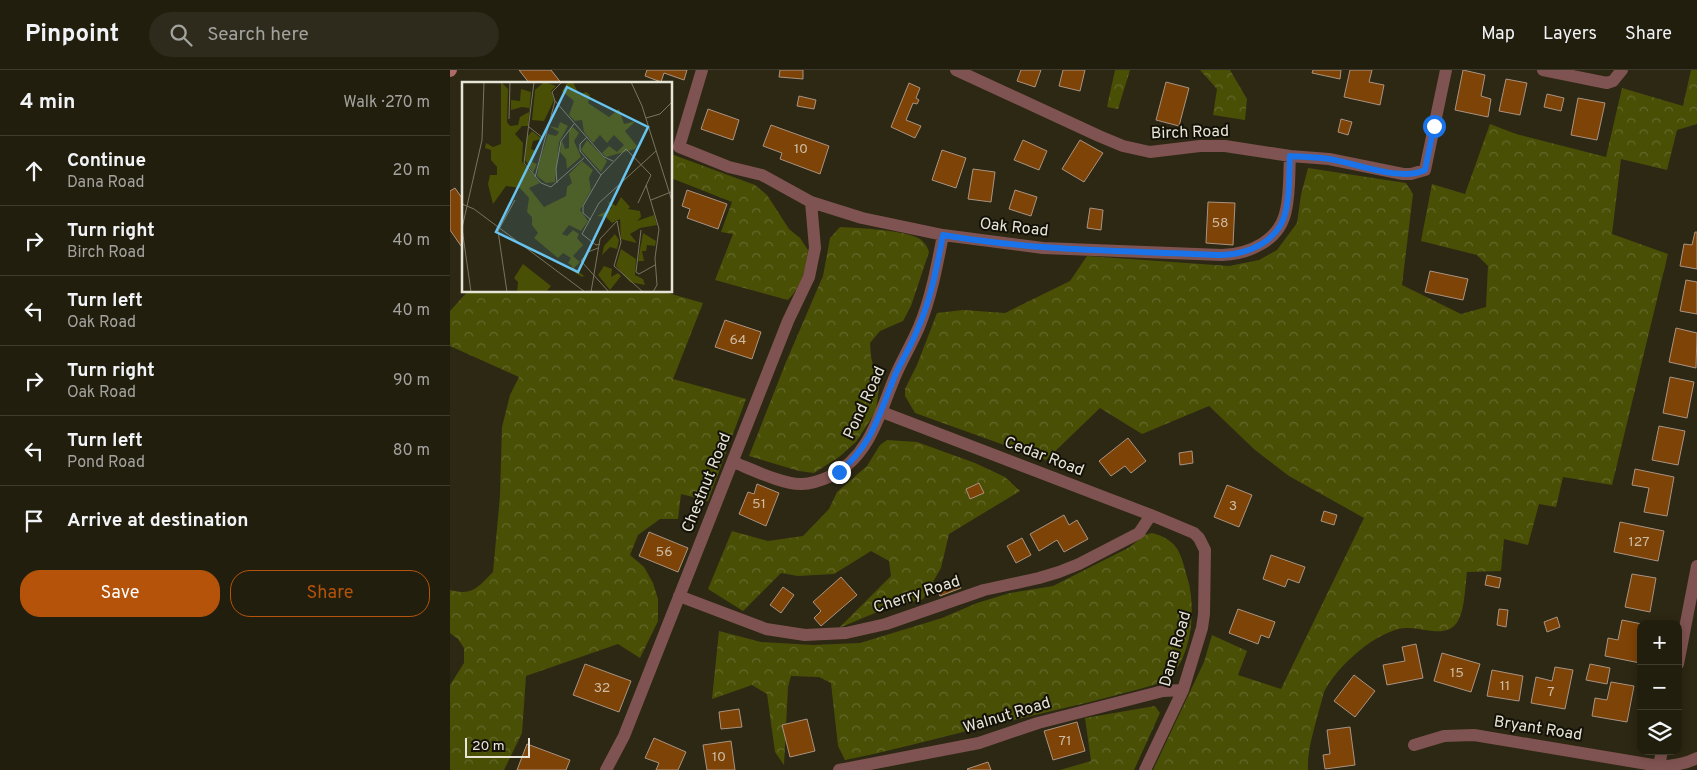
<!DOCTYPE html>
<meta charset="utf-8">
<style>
body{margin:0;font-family:Overpass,sans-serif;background:#2e2b1c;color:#f1f3f6}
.controls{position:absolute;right:15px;bottom:15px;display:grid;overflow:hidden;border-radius:10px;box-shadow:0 2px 12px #0003}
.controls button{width:45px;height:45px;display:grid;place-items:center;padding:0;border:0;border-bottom:1px solid #3f3c2e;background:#221e0e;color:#f1f3f6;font:25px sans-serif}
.scale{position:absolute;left:15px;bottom:12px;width:65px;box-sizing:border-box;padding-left:5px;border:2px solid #e7e5d7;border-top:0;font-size:14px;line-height:18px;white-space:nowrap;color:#e7e5d7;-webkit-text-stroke:4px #131108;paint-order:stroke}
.stop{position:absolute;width:15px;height:15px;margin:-11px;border:4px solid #1a73e8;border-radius:50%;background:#fff}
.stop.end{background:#1a73e8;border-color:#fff;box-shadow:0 1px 5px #0008}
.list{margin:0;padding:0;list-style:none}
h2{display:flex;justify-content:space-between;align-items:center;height:65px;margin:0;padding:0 20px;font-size:21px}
h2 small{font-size:16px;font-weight:400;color:#a2a29e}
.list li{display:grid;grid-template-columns:32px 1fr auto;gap:15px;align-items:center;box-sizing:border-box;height:70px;padding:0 20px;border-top:1px solid #3f3c2e}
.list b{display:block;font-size:19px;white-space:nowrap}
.list p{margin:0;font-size:16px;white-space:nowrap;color:#a2a29e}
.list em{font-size:16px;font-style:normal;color:#a2a29e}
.actions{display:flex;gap:10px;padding:15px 20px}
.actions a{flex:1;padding:11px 0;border:1px solid #b45309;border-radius:20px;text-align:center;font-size:18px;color:#b45309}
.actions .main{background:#b45309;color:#fff}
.icon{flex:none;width:28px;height:28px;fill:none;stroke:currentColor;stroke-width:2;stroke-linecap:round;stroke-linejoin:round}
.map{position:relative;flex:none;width:1247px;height:700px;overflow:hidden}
header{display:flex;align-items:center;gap:30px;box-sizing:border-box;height:70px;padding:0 25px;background:#221e0e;border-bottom:1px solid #3f3c2e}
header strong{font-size:24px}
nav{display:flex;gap:28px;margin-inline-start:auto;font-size:18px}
.search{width:350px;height:45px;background:#2e2b1c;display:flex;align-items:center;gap:12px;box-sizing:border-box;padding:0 18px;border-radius:28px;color:#a2a29e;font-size:19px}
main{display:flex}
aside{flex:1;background:#221e0e}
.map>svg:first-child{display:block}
</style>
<header>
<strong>Pinpoint</strong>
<div class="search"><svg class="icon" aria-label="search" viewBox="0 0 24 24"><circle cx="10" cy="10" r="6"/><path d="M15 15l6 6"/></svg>Search here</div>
<nav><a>Map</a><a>Layers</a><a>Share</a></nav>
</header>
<main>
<aside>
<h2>4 min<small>Walk · 270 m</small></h2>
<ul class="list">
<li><svg class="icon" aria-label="ahead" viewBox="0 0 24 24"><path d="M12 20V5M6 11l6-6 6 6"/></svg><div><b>Continue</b><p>Dana Road</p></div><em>20 m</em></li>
<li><svg class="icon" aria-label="right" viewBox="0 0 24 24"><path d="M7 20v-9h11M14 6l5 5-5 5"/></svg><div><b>Turn right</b><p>Birch Road</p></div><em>40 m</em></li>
<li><svg class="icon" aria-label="left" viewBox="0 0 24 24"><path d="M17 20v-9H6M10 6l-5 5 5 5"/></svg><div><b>Turn left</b><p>Oak Road</p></div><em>40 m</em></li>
<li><svg class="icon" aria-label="right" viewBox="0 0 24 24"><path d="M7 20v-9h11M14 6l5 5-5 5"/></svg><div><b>Turn right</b><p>Oak Road</p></div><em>90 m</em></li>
<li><svg class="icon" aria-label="left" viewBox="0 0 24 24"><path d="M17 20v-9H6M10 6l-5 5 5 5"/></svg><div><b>Turn left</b><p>Pond Road</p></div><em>80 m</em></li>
<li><svg class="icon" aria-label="arrive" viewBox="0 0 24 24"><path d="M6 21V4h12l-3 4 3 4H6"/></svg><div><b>Arrive at destination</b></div></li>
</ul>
<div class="actions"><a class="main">Save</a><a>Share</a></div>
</aside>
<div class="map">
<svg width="1247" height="700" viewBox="0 0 1247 700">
<defs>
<pattern id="forest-crowns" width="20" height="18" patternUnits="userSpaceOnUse" patternTransform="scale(1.25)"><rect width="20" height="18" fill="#4a4f06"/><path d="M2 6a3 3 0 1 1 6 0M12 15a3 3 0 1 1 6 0" fill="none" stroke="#64682a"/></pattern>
</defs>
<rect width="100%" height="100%" fill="#2d2813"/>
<!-- forest -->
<path fill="url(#forest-crowns)" d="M665,0H680L668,39L657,37Z
M750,0H780L797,29L795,50L763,45L767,19Z
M1241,0H1247V54L1227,60L1217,100L1171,89L1162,164L1218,184L1162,415L1113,407L1106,437L1089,434L1078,475L1054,469L1051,501L1017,502C1015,516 1015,547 1004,556C992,567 971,557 956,558C928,559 886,597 874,622C872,628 871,635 869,640C864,660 857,680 858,700H703L754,592L762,565L797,581L788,605L831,619L914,448L839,406L805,380L759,336L692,364L650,338L596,390L465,343L455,326V319L467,295L487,243L513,240L555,243L620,211L637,186L779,196L809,190L827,180L847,153L851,125L858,98L956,113L963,124L952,215L1011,244L1036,237L1038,196L1027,185L971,171L982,114L1015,124L1040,54L1066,64L1156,87L1172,18L1233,36Z
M221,84L305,115L317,125L339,159L350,168L358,180C356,199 352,216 338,230L265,210L283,164L271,162L282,132L221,108Z
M390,157C408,158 456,160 470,169C475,173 477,176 479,182L461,236L453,251L430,261L420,273L421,287L429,317L426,341L406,372L389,387L364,403L349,401L299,386L336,292L373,206L380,168Z
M18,221H211L253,233L223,309L296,329L258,431L231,424L228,449H210L188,465L180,485L194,497L203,513L208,529V551L190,588L168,574L76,606L72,663L54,700H0V615L14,593V578L8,569L0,563V520C23,526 28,517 43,502L50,426L52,357L60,325L69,307L0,276V241Z
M437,370L467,372L525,393L555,407L570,421L499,464L491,498L473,529L432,540L389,558L441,506L439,491L421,481L384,504L348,506L331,503L293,541L258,519L282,461L318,471L353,466L379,439L387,422L417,396L430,375Z
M702,463C730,470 731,486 738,510C746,538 742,585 720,607C712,615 676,622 663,626C613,639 563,650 513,662C473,672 435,682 395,690L388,676L381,613L369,607L341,606L338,617L334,695L325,682L317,624L302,615L262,629L269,561L311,572L363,575L410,573L492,548L527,533L560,523L603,516L680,477L694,465Z
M705,636L710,643L684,700H610L641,691L635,648Z"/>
<!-- building -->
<path fill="#7e4307" stroke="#a99382" d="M69,0H101L112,14H80Z
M197,0H237L234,10L214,3L211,12L195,6Z
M330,0H353V9L329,7Z
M571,0H591L585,17L567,11Z
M613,0H635L630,21L609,16Z
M863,0H891L890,9L862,3Z
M900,0H922L919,12L934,15L930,35L894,27Z
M1013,0L1035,5L1031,26L1041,29L1038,47L1005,40Z
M1056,9L1077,13L1070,45L1049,41Z
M716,12L739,18L729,56L706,50Z
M459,13L470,18L466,28L469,30L467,34L463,33L456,50L471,56L465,68L441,57Z
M1097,24L1114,28L1111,41L1094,37Z
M349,26L366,30L364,39L347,36Z
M1128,28L1155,33L1147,70L1121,65Z
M258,39L289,50L283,70L251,59Z
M891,49L902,52L898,65L888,62Z
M321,55L379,76L370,104L330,89L332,83L313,76Z
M573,70L597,81L589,100L564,90Z
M630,70L653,83L634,112L612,99Z
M492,80L516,88L506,118L482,110Z
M523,99L545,102L541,132L518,129Z
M5,118L14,131V174L11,176L0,160V121Z
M237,120L277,134L268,159L237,148L240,139L232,136Z
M565,120L587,127L581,146L559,139Z
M758,132L785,133L783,175L756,173Z
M640,138L653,140L651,160L637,158Z
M1245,162H1247V199L1230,196L1234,174L1242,175Z
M980,201L1018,209L1013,230L975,222Z
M1236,210L1247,212V244L1230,241Z
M275,250L311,262L302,289L265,277Z
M1226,258L1247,263L1246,298L1219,292Z
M1220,307L1244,312L1237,348L1213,343Z
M1209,356L1235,361L1228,395L1202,390Z
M678,368L696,391L681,403L675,396L661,406L649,391Z
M742,381L743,393L730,395L729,383Z
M1185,399L1224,407L1217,446L1194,442L1199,418L1182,415Z
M529,413L534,423L520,429L516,419Z
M307,414L329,423L316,456L289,444L298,422L304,424Z
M777,415L802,425L789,457L764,447Z
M874,441L887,445L884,455L871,451Z
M614,445L619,455L627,450L638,469L614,482L607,470L589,481L580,464Z
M1170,452L1214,461L1208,491L1164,482Z
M199,462L238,478L228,502L189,486Z
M572,468L581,485L566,493L557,476Z
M821,485L855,497L849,513L838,509L835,517L813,509Z
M1182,504L1206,508L1200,542L1175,537Z
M1037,505L1051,508L1049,518L1035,515Z
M391,507L407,525L371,556L364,548L371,541L363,532Z
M507,508L511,518L490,526L486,517Z
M333,517L344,525L331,543L320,535Z
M788,539L825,552L819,568L811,565L808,574L779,563Z
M1049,539L1058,540L1056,557L1047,555Z
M1107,547L1110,557L1097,562L1094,552Z
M1172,550L1192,554L1190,593L1155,586L1158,568L1168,570Z
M966,574L973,608L937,615L933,595L955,591L952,577Z
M992,583L1030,594L1021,622L984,611Z
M135,594L181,611L169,642L123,625Z
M1140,594L1160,598L1157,614L1136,610Z
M1105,597L1123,600L1115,639L1081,633L1086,607L1102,611Z
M1042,600L1073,606L1069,631L1037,626Z
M904,605L925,621L905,647L884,631Z
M1161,612L1184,616L1177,652L1142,646L1145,628L1157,630Z
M289,639L292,657L271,659L269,642Z
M357,649L365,681L340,687L332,655Z
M627,652L635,681L603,690L594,661Z
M900,657L905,695L875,699L873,685L880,684L877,660Z
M204,668L236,682L228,700H206L209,693L195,688Z
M281,671L285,700H257L253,675Z
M77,674L120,690L116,700H67Z
M538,692L541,700H518L517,699Z"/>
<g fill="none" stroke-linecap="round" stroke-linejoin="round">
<!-- minor -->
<path stroke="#7f5351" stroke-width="12" d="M252,0L229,77L279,97L312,105L361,132L412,148L493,165L593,178L772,185C799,184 830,171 836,140C840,123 839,104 840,86
M506,0L649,66L673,76L700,82L750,76H775L840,86L879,89L953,104H961L975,100L996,0
M1093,0L1157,13L1163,11L1172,0
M432,342L701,445L744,463L749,468L755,480L754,544L752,558L733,620L695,700
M283,392C301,399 334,415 352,414C362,414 372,410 381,406C422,385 430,340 447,302C454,287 462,273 469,257C481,228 487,196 493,165
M229,526L316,559L355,565L396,563L436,554L534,520L589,508L609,502L629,494L689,463L701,445
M964,675L994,666L1024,665L1209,696C1223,696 1235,694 1247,688
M156,700L174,666L338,251L359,207L365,178L361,132
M389,700L529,673L588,653L713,621L733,620"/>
<!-- tertiary -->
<path stroke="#7f5351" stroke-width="12" d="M1228,594L1247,496
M1208,700L1212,681"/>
<!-- secondary -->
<path stroke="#af6b68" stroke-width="12" d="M0,1L1,0"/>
</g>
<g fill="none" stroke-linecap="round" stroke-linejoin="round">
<!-- route -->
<path stroke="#1a73e8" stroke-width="6" d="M389,402C423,375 430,341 446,303C453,288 462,274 468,258C481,229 487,196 493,165C585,181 679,181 772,185C799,184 830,171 836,140C840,123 839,104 840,86C853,87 866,87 879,89C906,93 950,112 975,100L984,56"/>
</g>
<g text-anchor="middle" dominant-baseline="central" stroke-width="4" stroke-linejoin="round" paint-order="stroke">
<!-- number labels -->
<g font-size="14" fill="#cdbca3">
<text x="351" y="79">10</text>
<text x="770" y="153">58</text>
<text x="288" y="270">64</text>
<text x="309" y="434">51</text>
<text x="783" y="436">3</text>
<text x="1189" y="472">127</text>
<text x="214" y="482">56</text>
<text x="1007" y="603">15</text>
<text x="1055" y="616">11</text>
<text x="152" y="618">32</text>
<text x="1101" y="622">7</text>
<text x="615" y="671">71</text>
<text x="269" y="687">10</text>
</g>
<!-- street labels -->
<g font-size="16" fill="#e7e5d7" stroke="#131108">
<text transform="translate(740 63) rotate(-2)">Birch Road</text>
<text transform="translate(564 158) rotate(6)">Oak Road</text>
<text transform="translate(415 333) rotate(-65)">Pond Road</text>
<text transform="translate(594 387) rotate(21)">Cedar Road</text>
<text transform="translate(257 413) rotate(-68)">Chestnut Road</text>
<text transform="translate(467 525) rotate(-18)">Cherry Road</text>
<text transform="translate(726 579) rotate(-74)">Dana Road</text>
<text transform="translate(557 646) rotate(-17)">Walnut Road</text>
<text transform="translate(1088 659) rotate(9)">Bryant Road</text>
</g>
</g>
<!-- overview -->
<g transform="translate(12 12)">
<rect width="210" height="210" fill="#2d2813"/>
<path d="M39,0L46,7L45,40L48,44L56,43L58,35L67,30V26L60,25L49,28V18L58,19L59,7L69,10L66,44H60L53,52L61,61L60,80L78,101L67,106L82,125L104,114L105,105L110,101L107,92L120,79L131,88L127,96L129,108L118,128L126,139L119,149L107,143L100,152L105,154L111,148L117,152L115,156L121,163L111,174L118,180L112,186L122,194L120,195L109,188L110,184L106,181L109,176L101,171L96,176L72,156L76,151L70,143V135L65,130L67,116L58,106L44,104L31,122L26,102L28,93H35V85L29,78V68L23,66L24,61L31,65L39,62ZM82,0L94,4L89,9L92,18L82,39L70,38L73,8ZM106,0H111L117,13L124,10L128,13L126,21L147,35L157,27L162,42L174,39L163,49L175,64L173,67L144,75L140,71L147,64L155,70L162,63L152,53L145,61L138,53L131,61L122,50L120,38L113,39L107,33L112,19L100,9ZM98,40L106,44L97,60L93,100L84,101L75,94L77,82L86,52L94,54L97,50L87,44L96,46ZM111,45L117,51L112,59L119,75L105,87L104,77L98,70L100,58L103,67L107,66V48ZM70,49L80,57L71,59L69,67L74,69L70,80L75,82L71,91L63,78L65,55ZM125,58L145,79L139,90L119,68ZM159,115L168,125L166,127L178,129L179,135L175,139L192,133L195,143L178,146L168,152L175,161L159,157L158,137L150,141L144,135L135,134L150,126L145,119L154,124ZM181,151L194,159L193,164L185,163L184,169H180L182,179H176ZM153,152L157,158L155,167L148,165L140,173L142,164ZM159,167L174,177L173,193L181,197L183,203L168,200L154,184ZM61,182L89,204L84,210H55L56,200L52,196ZM142,184L150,187L149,195L156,191L159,194L148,208L136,193Z" fill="#4a4f06"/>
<path fill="none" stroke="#777461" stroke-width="1" d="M72,0L62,81L79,101L89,105L122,76M100,0L90,10L93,19L142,75L151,79M169,0L180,24L210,119M184,36L198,32L210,20M47,37L48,0M67,45L81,56M125,55L118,62V69L139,93M73,95L93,19M95,101L94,87L99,59L112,42M184,103L197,147L193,176L195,203L191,210M189,118L209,110M0,122L12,127L123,210M129,138L121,131V124L139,93L164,67L189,93L176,121M155,139L159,160L152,184L181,210M179,148L174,190L177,192L193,183M138,162L134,163L120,152L137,121L194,69M136,166L126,170L119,179L147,210M9,210L0,146L20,58L22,0M45,210L36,149L53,118M129,210L138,157L155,139"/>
<path fill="#67c4f0" fill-opacity="0.15" stroke="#67c4f0" stroke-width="2.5" d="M105,5L186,45L116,190L34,150Z"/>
<rect width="210" height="210" fill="none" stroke="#e7e5d7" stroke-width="2.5"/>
</g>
</svg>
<div class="controls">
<button>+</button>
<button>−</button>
<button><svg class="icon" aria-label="layers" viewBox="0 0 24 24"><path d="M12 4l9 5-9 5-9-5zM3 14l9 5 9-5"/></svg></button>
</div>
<div class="scale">20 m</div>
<div class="stop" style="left:984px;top:56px"></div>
<div class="stop end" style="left:389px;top:402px"></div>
</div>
</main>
